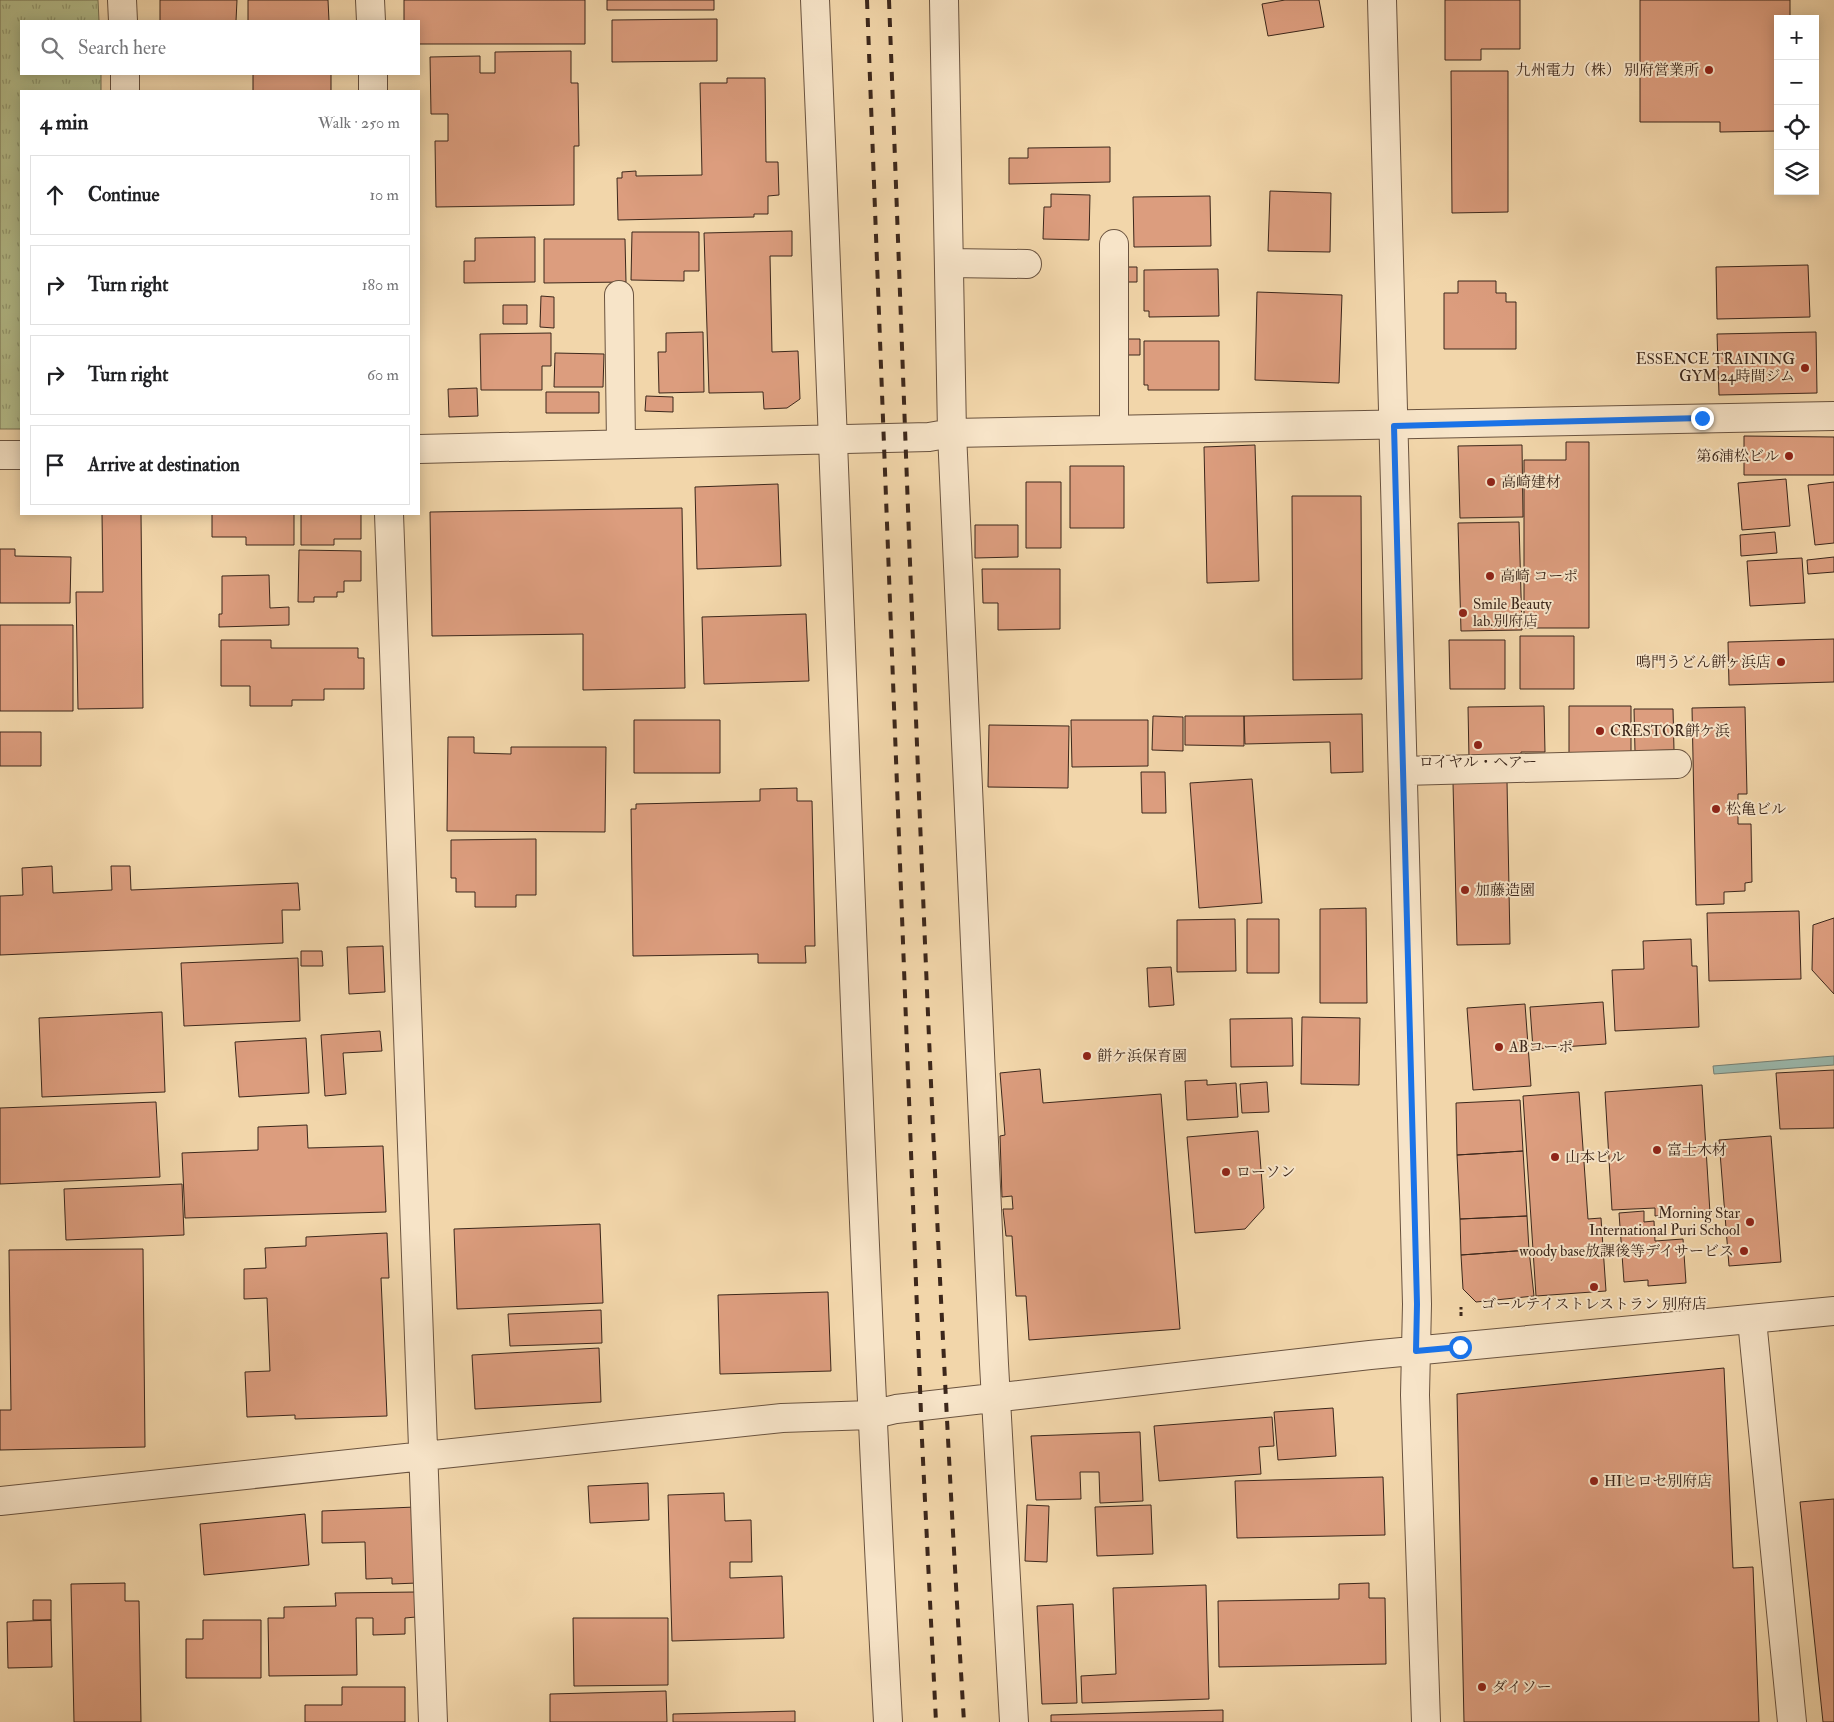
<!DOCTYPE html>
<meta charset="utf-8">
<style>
body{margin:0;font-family:"IM FELL Double Pica","Noto Serif JP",serif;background:#f6f6f6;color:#202124}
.controls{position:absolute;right:15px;top:15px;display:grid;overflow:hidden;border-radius:0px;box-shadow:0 2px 12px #0003}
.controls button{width:45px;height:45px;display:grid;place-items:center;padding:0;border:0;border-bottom:1px solid #e0e0e0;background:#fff;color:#202124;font:25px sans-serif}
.stop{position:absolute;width:15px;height:15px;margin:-11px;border:4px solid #1a73e8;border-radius:50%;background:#fff}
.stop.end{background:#1a73e8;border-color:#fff;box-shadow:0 1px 5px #0008}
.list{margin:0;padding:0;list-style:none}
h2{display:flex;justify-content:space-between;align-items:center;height:65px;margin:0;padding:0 20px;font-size:21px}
h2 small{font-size:16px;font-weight:400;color:#757577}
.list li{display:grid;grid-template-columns:32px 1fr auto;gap:15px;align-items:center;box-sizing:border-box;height:80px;margin:0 10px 10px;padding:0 10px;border:1px solid #e0e0e0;border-radius:0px}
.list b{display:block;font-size:19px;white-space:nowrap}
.list em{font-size:16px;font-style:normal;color:#757577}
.icon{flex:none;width:28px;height:28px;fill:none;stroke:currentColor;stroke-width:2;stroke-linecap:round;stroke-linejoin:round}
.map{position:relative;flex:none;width:1834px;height:1722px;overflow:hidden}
.search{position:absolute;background:#fff;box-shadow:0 2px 12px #0003;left:20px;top:20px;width:400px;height:55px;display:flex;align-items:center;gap:12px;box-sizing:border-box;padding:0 18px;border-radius:0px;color:#757577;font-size:19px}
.panel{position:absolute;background:#fff;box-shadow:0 2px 12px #0003;left:20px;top:90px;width:400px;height:425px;border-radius:0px}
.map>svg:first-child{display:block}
</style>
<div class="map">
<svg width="1834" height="1722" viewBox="0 0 1834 1722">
<defs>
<pattern id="grass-tufts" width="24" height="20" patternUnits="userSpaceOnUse" patternTransform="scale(1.25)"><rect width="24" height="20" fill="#b5bf8d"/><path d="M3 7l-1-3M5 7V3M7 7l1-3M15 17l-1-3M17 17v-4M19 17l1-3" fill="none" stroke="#949b72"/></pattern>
</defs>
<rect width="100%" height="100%" fill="#f2d6aa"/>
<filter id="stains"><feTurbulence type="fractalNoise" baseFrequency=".004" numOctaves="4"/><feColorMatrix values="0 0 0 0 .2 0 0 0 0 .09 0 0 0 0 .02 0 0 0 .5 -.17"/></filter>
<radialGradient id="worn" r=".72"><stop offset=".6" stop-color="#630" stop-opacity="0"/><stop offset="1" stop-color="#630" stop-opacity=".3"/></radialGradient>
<!-- grass -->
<path fill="url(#grass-tufts)" stroke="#787354" d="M0,0H98L99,21H21V74H101V91H21V429H0Z"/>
<!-- water -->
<path fill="#9bb9ae" stroke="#757f73" d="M1834,1056V1065L1714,1074L1713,1066Z"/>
<!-- building -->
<path fill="#dc9d7e" stroke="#3c271b" d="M160,0H237L236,21H160Z
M248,0H328L329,21H248Z
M404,0H585V44H419V21H404Z
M607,0H714V10H607Z
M1285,0H1319L1324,27L1268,36L1262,4Z
M1445,0H1520V49H1481V60H1445Z
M1640,0H1790V19H1778V131L1720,132V122H1640Z
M717,19V61L612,62V20Z
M571,51V83H578L579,146H574V205L436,207L435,141H448V114H431L430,57L480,56V73H495V52Z
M1451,71H1508V212L1452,213Z
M253,74H331V91H253Z
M727,78H765L766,162H778L779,195L768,196V214H754V217L618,220L617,178H622V172L636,171V176L702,175L700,83H727Z
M1110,147V182L1009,184V158H1028V148Z
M1270,191L1331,193L1330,252L1268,251Z
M1051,194L1090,195L1089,240L1043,239L1044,207H1051Z
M1210,196L1211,246L1134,247L1133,197Z
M792,231V256H770L772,352L798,351L800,399L787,408L764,409L763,392L709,393L704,233Z
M632,232H699V271H684V281L631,280Z
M535,237V282L464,283V261H475V238Z
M544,239H625L626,282L544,283Z
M1808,265L1810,317L1717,319L1716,267Z
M1125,267H1137V282H1125Z
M1218,269L1219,316L1149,317V311H1144V270Z
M1458,281H1496V293H1506V302H1516V349H1444V293H1458Z
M1257,292L1342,295L1339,383L1255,380Z
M541,296L554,297V328L540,327Z
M503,305H527V324H503Z
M703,332L704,392L659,393L658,352H666V333Z
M1816,332L1817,393L1719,395L1717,334Z
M551,333V366H542V390H481L480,334Z
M1127,339H1140V355H1127Z
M1144,341H1219V390H1148V385H1144Z
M555,353L604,354L603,387H554Z
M477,388L478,416L449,417L448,389Z
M546,392H599V413H546Z
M646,396L673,397V412L645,411Z
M1744,436L1834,437V475H1744Z
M1566,442H1589V628H1524V460H1566Z
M1255,445L1259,581L1207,583L1204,447Z
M1522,445L1523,517L1460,518L1458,446Z
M1070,466H1124V528H1070Z
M1786,479L1790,526L1742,530L1738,483Z
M1026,482H1061V548H1026Z
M1834,482V543L1815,545L1808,485Z
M778,484L781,566L697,569L695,487Z
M1292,496H1361L1362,679L1293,680Z
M682,508L685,688L583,690V634L432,636L430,512Z
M102,514H141L143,708L78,709L76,592H103Z
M212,514H294V545H246V537H212Z
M301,514H361V539H334V545H301Z
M1519,522L1522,630L1461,631L1458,523Z
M975,525H1018V557L975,558Z
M1775,532L1777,553L1741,556L1740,535Z
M0,549H15V556L71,557L70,603H0Z
M299,550L361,551V581H344V592H337V597H314V602H298Z
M1834,557V572L1808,574L1807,560Z
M1802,558L1805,603L1750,606L1747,561Z
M982,569H1060V629L998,630V603H983Z
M269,575L270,608L289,607V625L219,627V614H222V576Z
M806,614L809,681L704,684L702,617Z
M0,625H73V711H0Z
M1520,636H1574V689H1520Z
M1834,639V682L1729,685L1728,642Z
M221,640H271V648H358V658H364V689H324V700H292V706H250V686H221Z
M1449,640H1505V689H1450Z
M1544,706L1545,752H1521V759H1469L1468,707Z
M1569,706H1631V757H1569Z
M1745,707L1747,794H1738V824H1751L1752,882L1745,883V891L1724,892V904L1696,905L1692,708Z
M1634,709H1673L1674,750L1635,751Z
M1362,714L1363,772L1331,773L1330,742L1245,744L1244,716Z
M1153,716L1183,717V751L1152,750Z
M1185,716H1244V746L1185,745Z
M634,720H720V773H634Z
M1071,720H1148V766L1072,767Z
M989,725L1069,726L1068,788L988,787Z
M0,732H41V766H0Z
M448,737H474V753L511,754V747H606L605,832L447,831Z
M1141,772H1165L1166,813H1142Z
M1252,779L1262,903L1199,908L1190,783Z
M1507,781L1510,944L1457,945L1453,783Z
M797,788V801H812L815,946H805L806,963H758V954L633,956L631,809H636V804L760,801V789Z
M536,839V895H516V907H475V892H456V878H451V840Z
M52,866L53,893L112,890L111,866H130L131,890L298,883L300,910H282L283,943L0,955V896L23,895L22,868Z
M1366,908L1367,1003H1320V909Z
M1799,911L1801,979L1709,981L1707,913Z
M1834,918V994L1812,970L1813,925Z
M1235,919L1236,971L1177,972V920Z
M1247,919H1279V973H1247Z
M1691,939L1692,966H1697L1699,1027L1615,1031L1612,970L1644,969L1643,941Z
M383,946L385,992L349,994L347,947Z
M301,951H322L323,966H301Z
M298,958L300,1021L184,1026L181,963Z
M1171,967L1174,1005L1149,1007L1147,968Z
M1603,1002L1606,1044L1533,1049L1530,1007Z
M1525,1004L1531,1086L1473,1090L1467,1008Z
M162,1012L165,1092L42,1097L39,1018Z
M1302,1017L1360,1018L1359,1085L1301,1084Z
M1292,1018L1293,1066L1231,1067L1230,1019Z
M380,1031L382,1051L343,1053L346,1094L325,1096L321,1035Z
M306,1038L309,1093L239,1097L235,1042Z
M1040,1069L1043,1103L1161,1094L1180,1329L1029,1340L1026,1296H1016L1012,1236H1006L1003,1209H1013L1012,1196L1002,1197L1000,1136L1005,1135L1000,1073Z
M1834,1070V1128L1780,1129L1776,1073Z
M1207,1080V1085L1236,1083L1238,1117L1187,1120L1185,1081Z
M1267,1082L1269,1112L1242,1113L1240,1084Z
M1702,1085L1710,1213L1655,1216V1208L1612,1210L1605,1092Z
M1579,1092L1588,1219L1601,1218L1606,1291L1536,1296L1523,1096Z
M1520,1100L1523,1151L1457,1155L1456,1103Z
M156,1102L160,1177L0,1184V1108Z
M307,1125L308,1148L383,1146L386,1212L185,1218L182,1153L258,1150V1127Z
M1258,1131L1264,1208L1245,1229L1195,1233L1187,1137Z
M1771,1136L1781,1262L1729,1266L1719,1140Z
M1523,1151L1527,1216L1460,1219L1457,1155Z
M182,1184L184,1235L66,1240L64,1189Z
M1644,1211V1222L1654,1221L1655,1241L1683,1239L1686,1283L1648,1286V1280L1624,1282L1619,1213Z
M1527,1216L1529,1250L1461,1255L1460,1219Z
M600,1224L603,1303L457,1309L454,1229Z
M387,1233L389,1278H381L387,1416L295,1419V1415L247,1417L245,1372L270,1371L267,1298L244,1299V1269L266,1268L265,1248L306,1246V1237Z
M143,1249L145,1447L0,1450V1410H11L9,1250Z
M1529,1250L1534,1296L1476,1302L1463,1289L1461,1255Z
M828,1292L831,1371L720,1374L718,1295Z
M601,1310L602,1343L510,1346L508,1314Z
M599,1348L601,1402L475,1409L472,1355Z
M1724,1368L1733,1568L1753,1567L1759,1722H1464L1457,1394Z
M1333,1408L1336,1456L1278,1460L1274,1412Z
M1272,1417L1274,1446L1259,1447L1261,1474L1159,1481L1154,1426Z
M1140,1432L1143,1501L1100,1503L1099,1472H1080L1081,1499L1036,1500L1031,1436Z
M1383,1477L1385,1535L1237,1538L1235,1481Z
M648,1483L649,1520L590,1523L588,1486Z
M724,1493L725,1521L751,1520L752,1562H730V1578L782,1576L784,1638L672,1641L668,1495Z
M1834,1499V1722H1823L1800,1502Z
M1027,1505L1049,1506L1047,1562L1025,1561Z
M1151,1505L1153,1554L1097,1556L1095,1507Z
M415,1507L417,1583L392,1584V1578L366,1579L365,1542L322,1543V1511Z
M305,1514L309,1565L204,1575L200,1524Z
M125,1583V1601H139L141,1722H74L71,1584Z
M1369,1583V1598H1385L1386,1664L1219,1667L1218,1601L1339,1599V1584Z
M1206,1585L1209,1699L1082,1703L1081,1676L1116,1674L1113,1588Z
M416,1592V1617L405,1618V1634L373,1635V1618H356L357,1675L269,1676L268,1618H284V1607L336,1606L335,1593Z
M33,1600H51V1620H33Z
M1073,1604L1077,1703L1042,1704L1037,1606Z
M573,1618H668V1685L574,1686Z
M51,1620L52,1667L8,1668L7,1622Z
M203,1620H261V1678H186V1639H203Z
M342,1687H405V1722H305V1705H342Z
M666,1691L667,1722H550V1694Z
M1223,1710V1722H1051V1715Z
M795,1711V1722H673V1714Z"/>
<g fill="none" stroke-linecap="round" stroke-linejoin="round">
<defs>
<path id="minor" d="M122,0L123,21
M370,0L371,21
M815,0C840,574 857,1148 888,1722
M944,0L952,433L994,1364L1014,1722
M1382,0L1417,1304L1415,1395L1426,1722
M125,74V91
M373,74V91
M1114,244V430
M949,263L1027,264
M619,295L621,444
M419,449L929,437L952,433L1834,416
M0,455H21
M389,514L433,1722
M1403,771L1677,764
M1752,1320L1792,1722
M0,1501L782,1418L871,1415L896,1409L1370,1355L1834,1311"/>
</defs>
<!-- minor casing -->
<use href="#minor" stroke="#6a533f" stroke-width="30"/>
<!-- path -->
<path stroke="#3c271b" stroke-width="3" stroke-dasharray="4 2.5" stroke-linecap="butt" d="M1461,1316V1307"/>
<!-- minor -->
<use href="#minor" stroke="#f7e4c8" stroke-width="28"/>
<!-- rail -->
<path stroke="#3c271b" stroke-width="4" stroke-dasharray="9 9" stroke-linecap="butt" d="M867,0L922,1440L936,1722
M889,0C911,574 929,1148 964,1722"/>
</g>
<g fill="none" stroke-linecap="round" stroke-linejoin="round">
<!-- route -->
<path stroke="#1a73e8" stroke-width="6" d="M1460,1347L1416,1351L1417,1304L1394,426L1702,418"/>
</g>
<!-- markers -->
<g fill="#8f2418" stroke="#f7e4c8" stroke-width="2">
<circle cx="1709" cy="70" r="5"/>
<circle cx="1805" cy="368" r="5"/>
<circle cx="1789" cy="456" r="5"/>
<circle cx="1491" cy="482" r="5"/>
<circle cx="1490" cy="576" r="5"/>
<circle cx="1463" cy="613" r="5"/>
<circle cx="1781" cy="662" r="5"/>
<circle cx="1600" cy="731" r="5"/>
<circle cx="1478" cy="745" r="5"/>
<circle cx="1716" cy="809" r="5"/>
<circle cx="1465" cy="890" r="5"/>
<circle cx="1499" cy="1047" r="5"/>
<circle cx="1087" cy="1056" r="5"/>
<circle cx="1657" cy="1150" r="5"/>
<circle cx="1555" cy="1157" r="5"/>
<circle cx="1226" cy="1172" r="5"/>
<circle cx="1750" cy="1222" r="5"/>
<circle cx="1744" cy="1251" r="5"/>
<circle cx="1594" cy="1287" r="5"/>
<circle cx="1594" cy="1481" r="5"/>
<circle cx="1482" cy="1687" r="5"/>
</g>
<g text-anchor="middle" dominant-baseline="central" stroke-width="4" stroke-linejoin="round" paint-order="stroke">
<!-- poi labels -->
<g font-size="15" fill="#3c271b" stroke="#f7e4c8" text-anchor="start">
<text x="1699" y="70" text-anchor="end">九州電力（株） 別府営業所</text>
<text x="1795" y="359" text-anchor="end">ESSENCE TRAINING<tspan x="1795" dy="17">GYM 24時間ジム</tspan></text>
<text x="1779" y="456" text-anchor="end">第6浦松ビル</text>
<text x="1501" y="482">高崎建材</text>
<text x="1500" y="576">高崎 コーポ</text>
<text x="1473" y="604">Smile Beauty<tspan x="1473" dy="17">lab.別府店</tspan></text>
<text x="1771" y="662" text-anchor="end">鳴門うどん餅ヶ浜店</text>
<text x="1610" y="731">CRESTOR餅ケ浜</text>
<text x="1478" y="762" text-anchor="middle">ロイヤル・ヘアー</text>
<text x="1726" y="809">松亀ビル</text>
<text x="1475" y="890">加藤造園</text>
<text x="1509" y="1047">ABコーポ</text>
<text x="1097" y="1056">餅ケ浜保育園</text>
<text x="1667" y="1150">富士木材</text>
<text x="1565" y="1157">山本ビル</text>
<text x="1236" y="1172">ローソン</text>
<text x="1740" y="1213" text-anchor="end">Morning Star<tspan x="1740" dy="17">International Puri School</tspan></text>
<text x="1734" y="1251" text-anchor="end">woody base放課後等デイサービス</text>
<text x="1594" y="1304" text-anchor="middle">ゴールテイストレストラン 別府店</text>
<text x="1604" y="1481">HIヒロセ別府店</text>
<text x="1492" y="1687">ダイソー</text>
</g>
</g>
<rect width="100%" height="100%" filter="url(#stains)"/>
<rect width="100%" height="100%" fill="url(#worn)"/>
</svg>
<div class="controls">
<button>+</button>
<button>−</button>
<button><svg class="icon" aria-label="locate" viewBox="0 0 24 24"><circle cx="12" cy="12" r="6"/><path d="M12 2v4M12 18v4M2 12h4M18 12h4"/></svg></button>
<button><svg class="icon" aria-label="layers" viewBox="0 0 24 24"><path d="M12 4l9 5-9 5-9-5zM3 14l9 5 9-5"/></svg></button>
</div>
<div class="stop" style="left:1460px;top:1347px"></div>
<div class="stop end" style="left:1702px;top:418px"></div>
<div class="search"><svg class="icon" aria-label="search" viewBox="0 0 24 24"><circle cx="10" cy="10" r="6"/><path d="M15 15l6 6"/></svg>Search here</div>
<section class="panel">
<h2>4 min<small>Walk · 250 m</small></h2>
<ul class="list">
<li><svg class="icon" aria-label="ahead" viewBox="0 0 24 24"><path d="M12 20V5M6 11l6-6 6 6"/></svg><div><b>Continue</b></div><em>10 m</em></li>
<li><svg class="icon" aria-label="right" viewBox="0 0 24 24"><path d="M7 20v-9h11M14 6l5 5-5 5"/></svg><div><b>Turn right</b></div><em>180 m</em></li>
<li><svg class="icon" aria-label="right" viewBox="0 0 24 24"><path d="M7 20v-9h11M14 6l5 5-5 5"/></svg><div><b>Turn right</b></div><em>60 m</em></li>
<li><svg class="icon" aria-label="arrive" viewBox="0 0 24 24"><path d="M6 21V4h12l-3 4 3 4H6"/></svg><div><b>Arrive at destination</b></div></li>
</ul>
</section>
</div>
